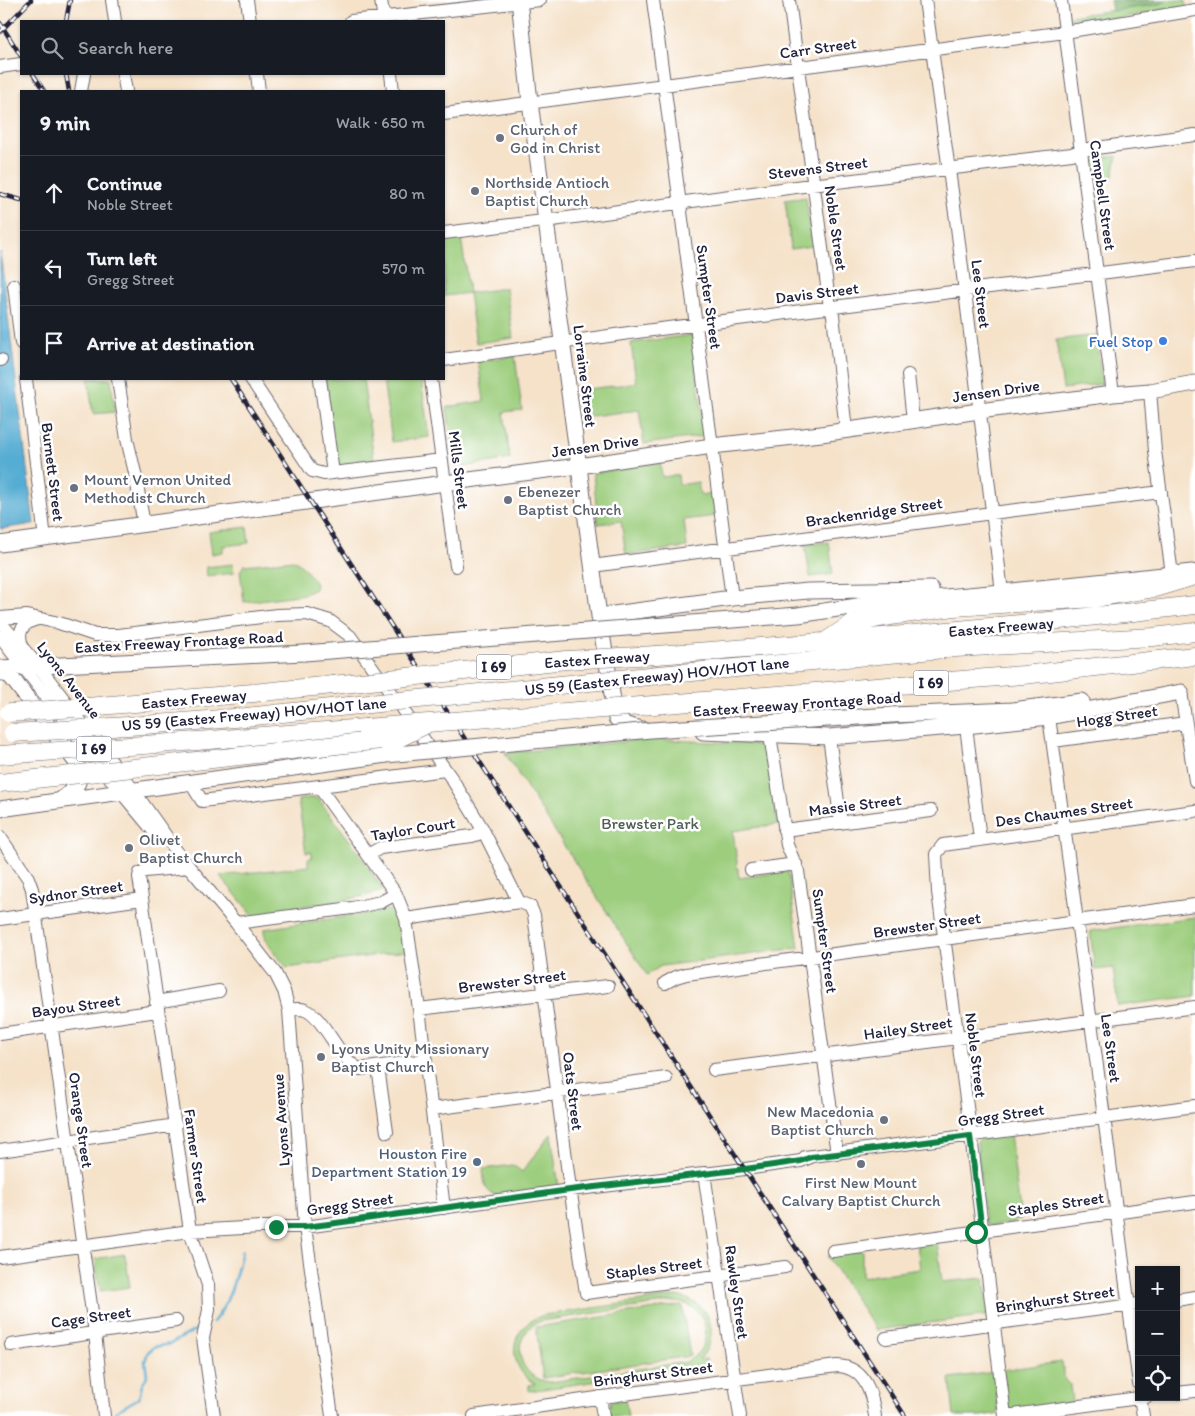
<!DOCTYPE html>
<meta charset="utf-8">
<style>
body{margin:0;font-family:Itim,sans-serif;background:#242831;color:#f1f3f6}
.controls{position:absolute;right:15px;bottom:15px;display:grid;overflow:hidden;border-radius:0px;box-shadow:0 1px 4px #0004}
.controls button{width:45px;height:45px;display:grid;place-items:center;padding:0;border:0;border-bottom:1px solid #363941;background:#171b24;color:#f1f3f6;font:25px sans-serif}
.stop{position:absolute;width:15px;height:15px;margin:-11px;border:4px solid #0b8043;border-radius:50%;background:#fff}
.stop.end{background:#0b8043;border-color:#fff;box-shadow:0 1px 5px #0008}
.list{margin:0;padding:0;list-style:none}
h2{display:flex;justify-content:space-between;align-items:center;height:65px;margin:0;padding:0 20px;font-size:21px}
h2 small{font-size:16px;font-weight:400;color:#9ea1a6}
.list li{display:grid;grid-template-columns:32px 1fr auto;gap:15px;align-items:center;box-sizing:border-box;height:75px;padding:0 20px;border-top:1px solid #363941}
.list b{display:block;font-size:19px;white-space:nowrap}
.list p{margin:0;font-size:16px;white-space:nowrap;color:#9ea1a6}
.list em{font-size:16px;font-style:normal;color:#9ea1a6}
.icon{flex:none;width:28px;height:28px;fill:none;stroke:currentColor;stroke-width:2;stroke-linecap:round;stroke-linejoin:round}
.map{position:relative;flex:none;width:1195px;height:1416px;overflow:hidden}
.search{position:absolute;background:#171b24;box-shadow:0 1px 4px #0004;left:20px;top:20px;width:425px;height:55px;display:flex;align-items:center;gap:12px;box-sizing:border-box;padding:0 18px;border-radius:0px;color:#9ea1a6;font-size:19px}
.panel{position:absolute;background:#171b24;box-shadow:0 1px 4px #0004;left:20px;top:90px;width:425px;height:290px;border-radius:0px}
.map>svg:first-child{display:block}
</style>
<div class="map">
<svg width="1195" height="1416" viewBox="0 0 1195 1416">
<rect width="100%" height="100%" fill="#fff"/>
<filter id="ink" filterUnits="userSpaceOnUse"><feTurbulence type="fractalNoise" baseFrequency=".02" numOctaves="2"/><feDisplacementMap in="SourceGraphic" scale="10" xChannelSelector="R" yChannelSelector="G"/><feConvolveMatrix kernelMatrix="1 2 1 2 8 2 1 2 1" color-interpolation-filters="sRGB"/></filter>
<filter id="wash" filterUnits="userSpaceOnUse"><feTurbulence type="fractalNoise" baseFrequency=".0096" numOctaves="4" result="noise"/><feDisplacementMap in="SourceGraphic" scale="20" xChannelSelector="R" yChannelSelector="G"/><feGaussianBlur stdDeviation="1.12" result="paint"/><feColorMatrix in="noise" values="0 0 0 0 0 0 0 0 0 0 0 0 0 0 0 0 0 1.4 0 .05"/><feComposite in="paint" operator="in"/></filter>
<g filter="url(#wash)">
<rect width="100%" height="100%" fill="#f5e2c9"/>
<!-- green -->
<path fill="#9dce7e" stroke="#60785c" fill-rule="evenodd" d="M1168,0H1185L1186,7L1075,25L1071,22L1070,16L1160,4Z
M1117,156L1113,176L1094,181L1092,159Z
M806,197L812,246L791,249L785,200Z
M461,237L469,293L506,288L513,338L476,343L469,293L444,296V240Z
M692,335L705,436L644,444L639,410L583,417L580,390L636,383L631,343Z
M1096,335L1102,384L1063,389L1056,340Z
M515,356L522,410L504,412L510,459L455,468L447,407L484,401L478,361Z
M88,379H111L115,412L93,414Z
M328,379H363L374,460L336,465L325,381Z
M383,379H421L429,437L392,442Z
M660,462L662,477L678,475L679,485L698,482L700,495L713,493L716,516L684,520L687,547L626,555L621,521L598,524L593,473Z
M247,527L249,543L223,546V552L212,554L209,532Z
M829,542L833,574L810,577L805,545Z
M293,560C303,565 310,575 316,584L315,589L305,594L244,602L240,571L244,565Z
M233,564L234,573L207,576L206,567Z
M651,739L751,744L765,746L778,824L733,831L739,878L788,871L799,948L661,966L647,975L505,753Z
M315,797L320,801L357,850L384,891L342,901L293,907L294,911L254,917L220,876L308,866V859L312,858L311,852L306,853L298,800Z
M395,909L398,917L406,951L287,968C279,957 263,943 264,929Z
M1195,917V996L1118,1006L1113,968L1095,970L1090,931Z
M551,1134L559,1187L497,1196C484,1192 484,1181 483,1169L513,1165L522,1172Z
M1010,1134L1021,1219L1014,1220V1223L990,1226L985,1223L977,1142L980,1139Z
M937,1241L942,1282L984,1278L989,1315L876,1330L827,1256L862,1250V1277L920,1269L917,1243Z
M125,1254L130,1287L100,1291L95,1259Z
M677,1296C711,1302 722,1334 699,1360L706,1359L707,1365L529,1391V1385L535,1384C504,1365 509,1324 545,1315ZM671,1302C708,1300 719,1345 686,1362L550,1382C515,1378 509,1334 541,1321Z
M682,1305L690,1356L543,1378L536,1327Z
M1062,1362L1065,1380L1070,1385L1072,1403L1013,1411L1009,1409L1002,1370Z
M995,1372L998,1413L981,1416H954L950,1378Z
M625,1399L628,1416H610L609,1408L611,1402Z"/>
<!-- forest -->
<path fill="#7eb16d" stroke="#506a54" d="M1110,0H1168L1160,4L1112,11Z"/>
<!-- water -->
<path fill="#56add3" stroke="#3c6887" d="M0,252L34,524L0,529Z"/>
<g fill="none" stroke-linecap="round" stroke-linejoin="round">
<!-- stream -->
<path stroke="#56add3" stroke-width="2.5" d="M213,1322C230,1303 236,1275 242,1251
M115,1412L139,1398L142,1385L147,1376L145,1361L148,1352L154,1347L170,1344L199,1328"/>
</g>
</g>
<g filter="url(#ink)">
<g fill="none" stroke-linecap="round" stroke-linejoin="round">
<defs>
<path id="minor" d="M112,0L115,21
M247,0L250,21
M381,0L384,21
M653,0L732,598
M789,0L830,308L833,315L846,430
M925,0L957,227L1002,592
M1061,0L1113,394
M351,21L540,0
M0,67L21,64
M123,74L126,91
M257,74L259,91
M391,74L393,91
M81,91L84,74
M444,114L1065,32L1195,10
M444,233L560,219L803,186L1072,154L1081,150L1195,135
M14,285L21,343
M0,360H1
M444,360L629,333L1195,261
M908,375L913,420
M26,379L45,539
M118,379L127,439L135,473L144,525
M251,379L312,471L324,474L442,460
M320,379L333,473
M431,379L456,566
M1150,391L1155,451L1172,574
M592,566L992,513L1161,492
M0,618L27,616L59,623L95,635H119L277,615L307,614L330,621L350,636L452,779L482,828L519,902
M0,622L39,667L134,791L180,856L236,923L275,973L284,991L289,1010L305,1227L332,1416
M0,637L121,792L155,833
M23,648C16,632 22,623 38,619
M1181,692L1195,781
M1049,717L1104,1117L1139,1384
M966,726L980,839
M770,735L787,845L798,871L837,1154
M829,737L841,823
M1053,741L1186,723
M190,782L202,801L445,770
M319,787L396,894L406,919L419,1009L444,1208
M784,830L931,811
M0,837L28,878L32,889L95,1333L104,1416
M368,855L380,848L472,836L478,834L482,828
M189,867L145,871L140,873L139,877L190,1231L208,1285L209,1310L203,1338L214,1416
M751,870L796,864
M519,902L530,906L534,915L569,1181L586,1293L785,1267
M0,919L142,899
M406,919L519,902
M236,923L352,908L381,902L396,894
M665,983L676,977L686,974L1195,905
M156,1002L219,991
M419,1009L608,986
M289,1010C295,1009 300,1008 305,1010C325,1017 338,1060 360,1069L426,1060
M0,1034L157,1011
M378,1067L387,1132
M714,1070L1195,1007
M432,1109L666,1078
M0,1151L176,1125
M805,1157L1195,1106
M704,1173L740,1416
M833,1251L1195,1202
M0,1257L190,1231L261,1227H305L570,1190L745,1169L801,1161L811,1157
M1176,1300L1195,1297
M886,1338L1139,1304
M11,1345L176,1321
M1176,1393L1195,1391
M600,1397L603,1416
M1140,1397L1143,1416
M474,1416L624,1394L837,1366C865,1367 872,1393 875,1416
M1005,1416L971,1136L938,892L936,854L943,845L950,844L1195,811
M1005,1416L1146,1397"/>
<path id="major" d="M519,0L530,102L599,616L616,718L626,725L646,730
M0,544L445,483L579,466L712,446L821,434L979,411L1113,394L1150,391L1195,383
M599,616L732,598L808,591L931,589
M652,626L798,615L877,603L1002,592L1192,572
M0,668L304,653
M0,671L11,677L76,762C85,783 75,789 59,801
M892,715L1013,710L1082,701
M703,732L829,737L966,726L1049,717L1181,692
M0,809L386,755"/>
<path id="highway" d="M825,642L853,623L897,615L954,607L1096,598L1155,588L1195,576
M656,655C836,642 1016,626 1195,605
M659,675L955,648L1153,637L1195,632
M666,704L1023,675L1195,656
M75,708L253,693L333,685
M144,725L246,717L349,706
M158,744L365,728
M0,755L29,753"/>
</defs>
<!-- minor casing -->
<use href="#minor" stroke="#6c656d" stroke-width="14"/>
<!-- major casing -->
<use href="#major" stroke="#6c656d" stroke-width="17"/>
<!-- highway casing -->
<use href="#highway" stroke="#6c656d" stroke-width="19"/>
<!-- minor -->
<use href="#minor" stroke="#fff" stroke-width="12"/>
<!-- major -->
<use href="#major" stroke="#fff" stroke-width="15"/>
<!-- highway -->
<use href="#highway" stroke="#fff" stroke-width="18"/>
<defs>
<path id="rail" d="M66,21L70,0
M0,23L21,56
M0,32L31,0
M33,74L44,91
M66,74L69,91
M0,194L21,200
M231,379L905,1416"/>
</defs>
<!-- rail casing -->
<use href="#rail" stroke="#22223b" stroke-width="4.5"/>
<!-- rail -->
<use href="#rail" stroke="#fff" stroke-width="2.5" stroke-dasharray="8" stroke-linecap="butt"/>
<defs>
<path id="major-bridge" d="M304,653L652,626
M386,755L651,730L892,715"/>
<path id="highway-bridge" d="M333,685L566,660L656,655
M349,706L659,675
M9,713L75,708
M365,728L666,704
M13,733L144,725
M29,753L158,744
M0,783L399,738L427,724"/>
</defs>
<!-- major-bridge casing -->
<use href="#major-bridge" stroke="#6c656d" stroke-width="17" stroke-linecap="butt"/>
<!-- highway-bridge casing -->
<use href="#highway-bridge" stroke="#6c656d" stroke-width="19" stroke-linecap="butt"/>
<!-- major-bridge -->
<use href="#major-bridge" stroke="#fff" stroke-width="15"/>
<!-- highway-bridge -->
<use href="#highway-bridge" stroke="#fff" stroke-width="18"/>
</g>
</g>
<g fill="none" stroke-linecap="round" stroke-linejoin="round" filter="url(#ink)">
<!-- route -->
<path stroke="#0b8043" stroke-width="6" d="M276,1227H305L329,1224L570,1190L745,1169L801,1161L811,1157L837,1154L970,1136L982,1231L976,1232"/>
</g>
<!-- markers -->
<g fill="#6b7280" stroke="#fff" stroke-width="2">
<circle cx="500" cy="138" r="5"/>
<circle cx="475" cy="191" r="5"/>
<circle cx="74" cy="488" r="5"/>
<circle cx="508" cy="500" r="5"/>
<circle cx="129" cy="848" r="5"/>
<circle cx="321" cy="1057" r="5"/>
<circle cx="884" cy="1120" r="5"/>
<circle cx="861" cy="1164" r="5"/>
</g>
<circle fill="#3f7fe0" stroke="#fff" stroke-width="2" cx="1163" cy="341" r="5"/>
<circle fill="#5c6f8a" stroke="#fff" stroke-width="2" cx="477" cy="1162" r="5"/>
<g text-anchor="middle" dominant-baseline="central" stroke-width="5" stroke-linejoin="round" paint-order="stroke">
<!-- shield labels -->
<g fill="#fff" stroke="#646476" stroke-width="1">
<rect x="476.5" y="654.5" width="35" height="25" rx="4"/>
<rect x="913.5" y="670.5" width="35" height="25" rx="4"/>
<rect x="76.5" y="736.5" width="35" height="25" rx="4"/>
</g>
<g font-size="15" font-weight="bold" fill="#22223b">
<text x="494" y="667">I 69</text>
<text x="931" y="683">I 69</text>
<text x="94" y="749">I 69</text>
</g>
<!-- street labels -->
<g font-size="16" fill="#22223b" stroke="#fff">
<text transform="translate(818 48) rotate(-8)">Carr Street</text>
<text transform="translate(818 168) rotate(-7)">Stevens Street</text>
<text transform="translate(1103 195) rotate(82)">Campbell Street</text>
<text transform="translate(836 228) rotate(82)">Noble Street</text>
<text transform="translate(817 293) rotate(-7)">Davis Street</text>
<text transform="translate(981 294) rotate(83)">Lee Street</text>
<text transform="translate(709 297) rotate(82)">Sumpter Street</text>
<text transform="translate(585 376) rotate(83)">Lorraine Street</text>
<text transform="translate(996 391) rotate(-8)">Jensen Drive</text>
<text transform="translate(595 446) rotate(-8)">Jensen Drive</text>
<text transform="translate(459 470) rotate(83)">Mills Street</text>
<text transform="translate(53 472) rotate(83)">Burnett Street</text>
<text transform="translate(874 512) rotate(-8)">Brackenridge Street</text>
<text transform="translate(1001 627) rotate(-5)">Eastex Freeway</text>
<text transform="translate(179 642) rotate(-3)">Eastex Freeway Frontage Road</text>
<text transform="translate(597 659) rotate(-4)">Eastex Freeway</text>
<text transform="translate(657 676) rotate(-6)">US 59 (Eastex Freeway) HOV/HOT lane</text>
<text transform="translate(69 680) rotate(52)">Lyons Avenue</text>
<text transform="translate(194 699) rotate(-5)">Eastex Freeway</text>
<text transform="translate(797 704) rotate(-4)">Eastex Freeway Frontage Road</text>
<text transform="translate(254 714) rotate(-5)">US 59 (Eastex Freeway) HOV/HOT lane</text>
<text transform="translate(1117 716) rotate(-8)">Hogg Street</text>
<text transform="translate(855 805) rotate(-7)">Massie Street</text>
<text transform="translate(1064 812) rotate(-8)">Des Chaumes Street</text>
<text transform="translate(413 829) rotate(-9)">Taylor Court</text>
<text transform="translate(76 892) rotate(-8)">Sydnor Street</text>
<text transform="translate(927 925) rotate(-8)">Brewster Street</text>
<text transform="translate(825 941) rotate(82)">Sumpter Street</text>
<text transform="translate(512 981) rotate(-7)">Brewster Street</text>
<text transform="translate(76 1006) rotate(-8)">Bayou Street</text>
<text transform="translate(908 1028) rotate(-8)">Hailey Street</text>
<text transform="translate(1111 1048) rotate(82)">Lee Street</text>
<text transform="translate(976 1055) rotate(83)">Noble Street</text>
<text transform="translate(573 1091) rotate(83)">Oats Street</text>
<text transform="translate(1001 1115) rotate(-8)">Gregg Street</text>
<text transform="translate(81 1120) rotate(82)">Orange Street</text>
<text transform="translate(281 1120) rotate(-94)">Lyons Avenue</text>
<text transform="translate(196 1156) rotate(82)">Farmer Street</text>
<text transform="translate(350 1204) rotate(-8)">Gregg Street</text>
<text transform="translate(1056 1204) rotate(-8)">Staples Street</text>
<text transform="translate(654 1268) rotate(-7)">Staples Street</text>
<text transform="translate(737 1292) rotate(82)">Rawley Street</text>
<text transform="translate(1055 1299) rotate(-8)">Bringhurst Street</text>
<text transform="translate(91 1317) rotate(-8)">Cage Street</text>
<text transform="translate(653 1374) rotate(-7)">Bringhurst Street</text>
</g>
<!-- worship labels -->
<g font-size="16" fill="#5b616d" stroke="#fff" text-anchor="start">
<text x="510" y="129">Church of<tspan x="510" dy="18">God in Christ</tspan></text>
<text x="485" y="182">Northside Antioch<tspan x="485" dy="18">Baptist Church</tspan></text>
<text x="84" y="479">Mount Vernon United<tspan x="84" dy="18">Methodist Church</tspan></text>
<text x="518" y="491">Ebenezer<tspan x="518" dy="18">Baptist Church</tspan></text>
<text x="139" y="839">Olivet<tspan x="139" dy="18">Baptist Church</tspan></text>
<text x="331" y="1048">Lyons Unity Missionary<tspan x="331" dy="18">Baptist Church</tspan></text>
<text x="874" y="1111" text-anchor="end">New Macedonia<tspan x="874" dy="18">Baptist Church</tspan></text>
<text x="861" y="1182" text-anchor="middle">First New Mount<tspan x="861" dy="18">Calvary Baptist Church</tspan></text>
</g>
<!-- shop labels -->
<g font-size="16" fill="#366cbe" stroke="#fff" text-anchor="end">
<text x="1153" y="341">Fuel Stop</text>
</g>
<!-- park labels -->
<g font-size="16" fill="#4d5e52" stroke="#fff">
<text x="650" y="823">Brewster Park</text>
</g>
<!-- service labels -->
<g font-size="16" fill="#4e5e75" stroke="#fff" text-anchor="end">
<text x="467" y="1153">Houston Fire<tspan x="467" dy="18">Department Station 19</tspan></text>
</g>
</g>
</svg>
<div class="controls">
<button>+</button>
<button>−</button>
<button><svg class="icon" aria-label="locate" viewBox="0 0 24 24"><circle cx="12" cy="12" r="6"/><path d="M12 2v4M12 18v4M2 12h4M18 12h4"/></svg></button>
</div>
<div class="stop" style="left:976px;top:1232px"></div>
<div class="stop end" style="left:276px;top:1227px"></div>
<div class="search"><svg class="icon" aria-label="search" viewBox="0 0 24 24"><circle cx="10" cy="10" r="6"/><path d="M15 15l6 6"/></svg>Search here</div>
<section class="panel">
<h2>9 min<small>Walk · 650 m</small></h2>
<ul class="list">
<li><svg class="icon" aria-label="ahead" viewBox="0 0 24 24"><path d="M12 20V5M6 11l6-6 6 6"/></svg><div><b>Continue</b><p>Noble Street</p></div><em>80 m</em></li>
<li><svg class="icon" aria-label="left" viewBox="0 0 24 24"><path d="M17 20v-9H6M10 6l-5 5 5 5"/></svg><div><b>Turn left</b><p>Gregg Street</p></div><em>570 m</em></li>
<li><svg class="icon" aria-label="arrive" viewBox="0 0 24 24"><path d="M6 21V4h12l-3 4 3 4H6"/></svg><div><b>Arrive at destination</b></div></li>
</ul>
</section>
</div>
